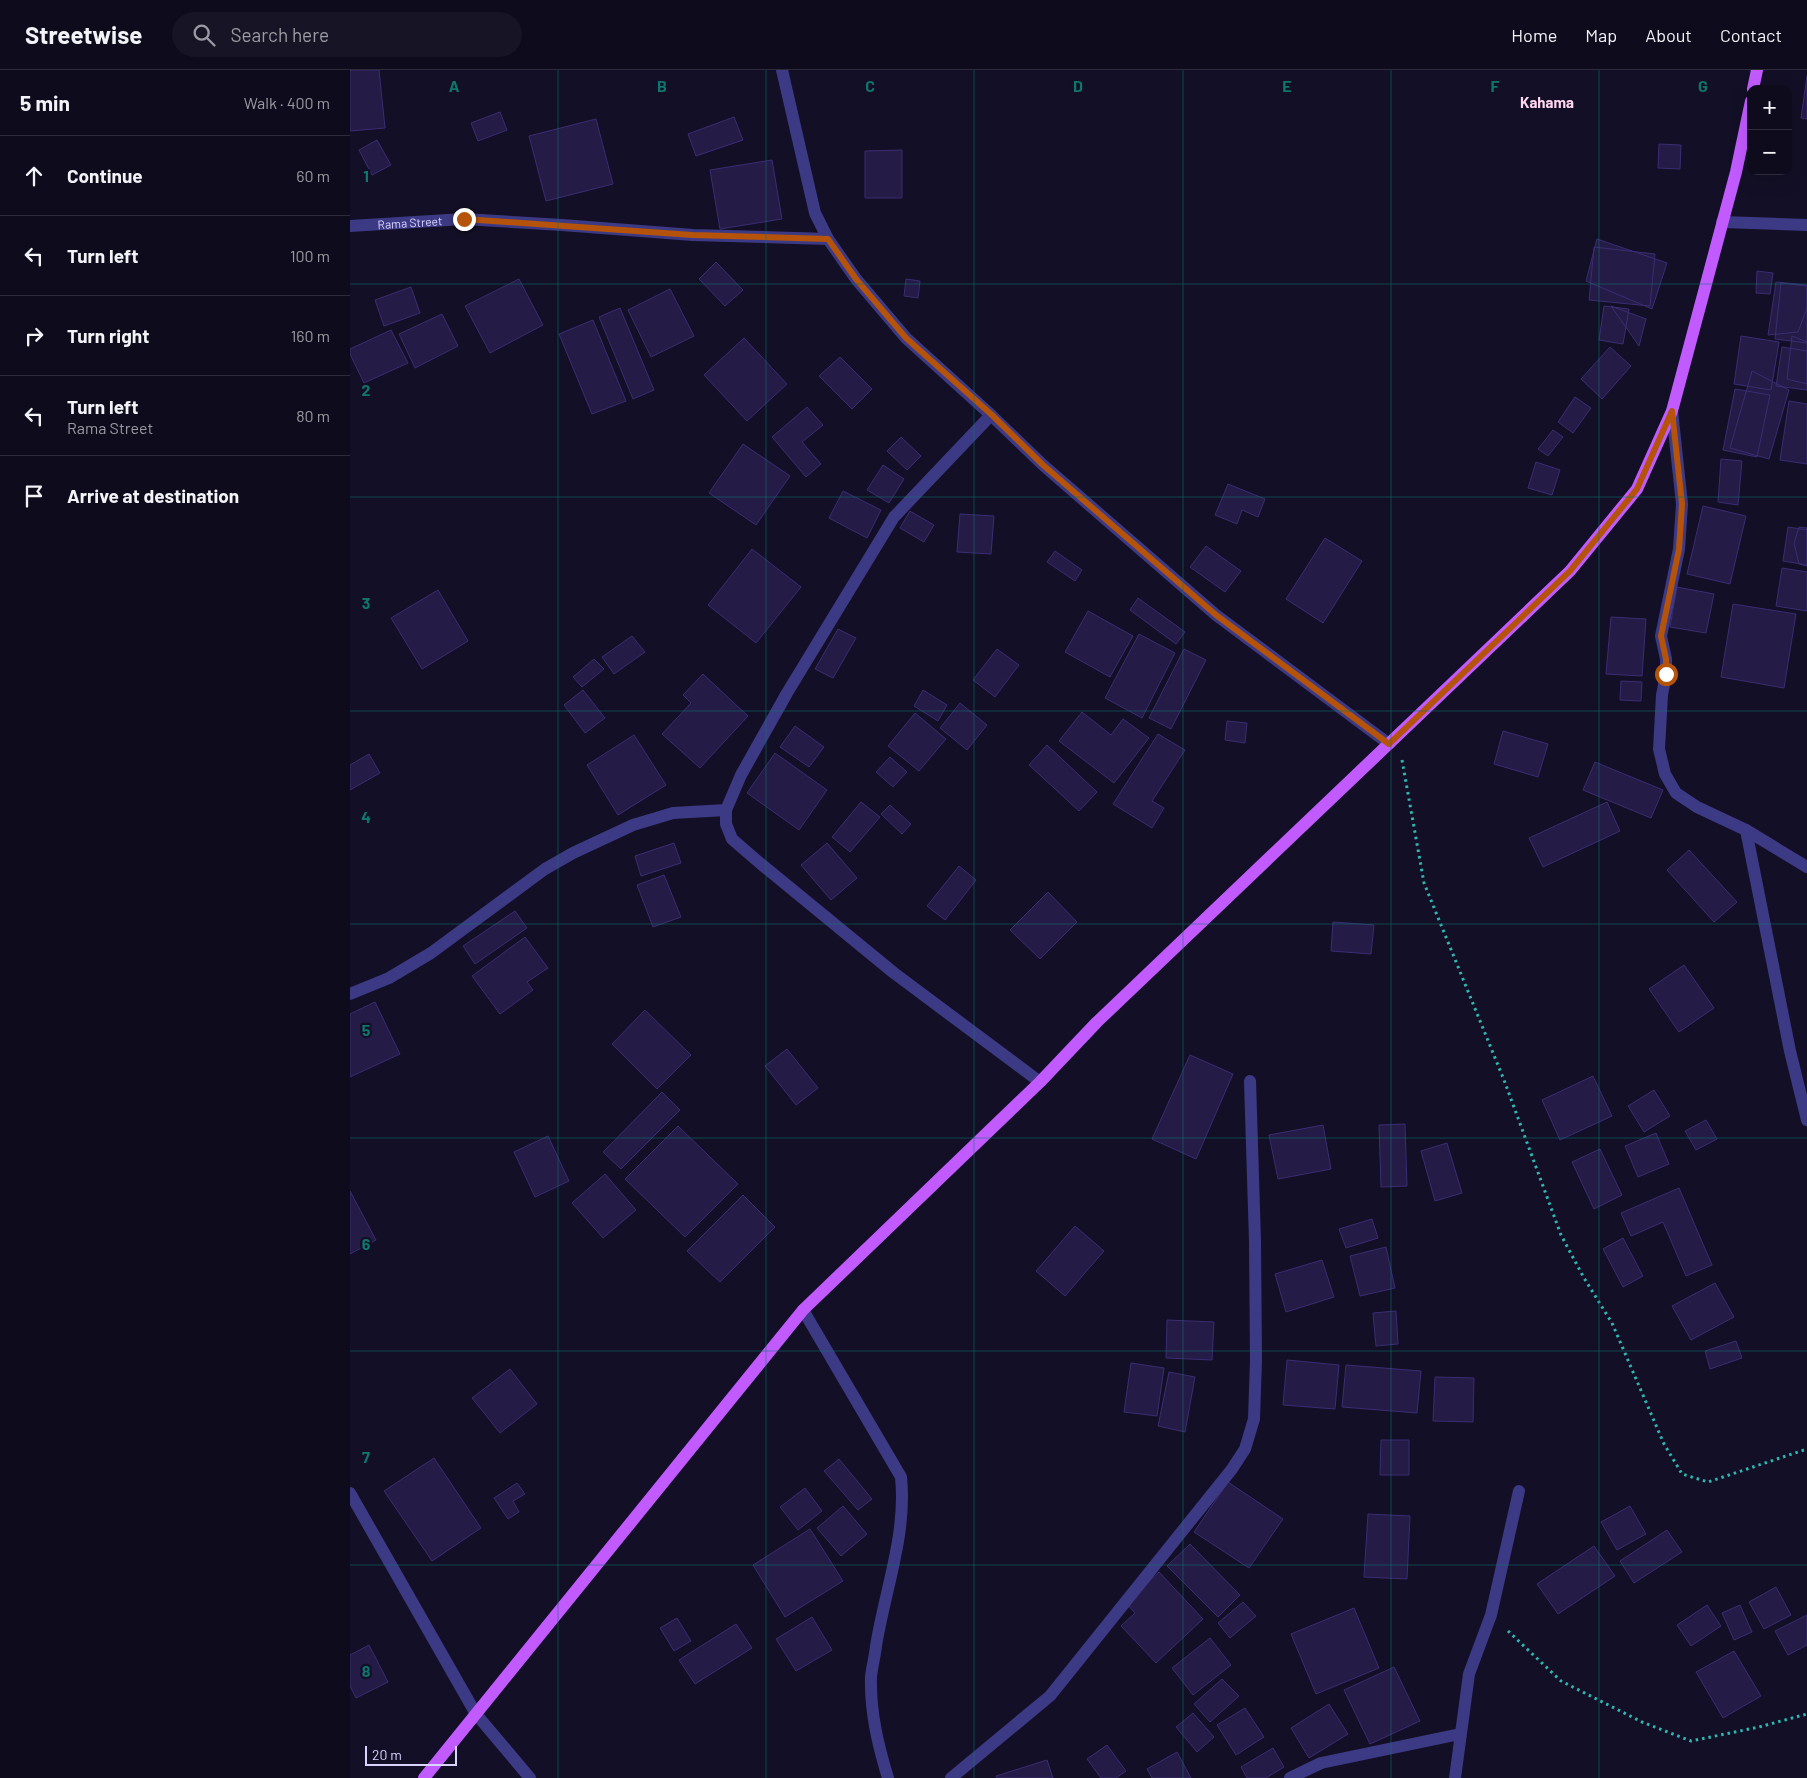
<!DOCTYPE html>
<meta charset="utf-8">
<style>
body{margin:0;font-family:Barlow,sans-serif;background:#171425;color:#f1f3f6}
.controls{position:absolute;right:15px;top:15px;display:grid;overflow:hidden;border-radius:10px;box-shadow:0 5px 20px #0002}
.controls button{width:45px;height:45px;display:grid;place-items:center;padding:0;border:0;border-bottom:1px solid #2e2b3b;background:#0e0b1c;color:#f1f3f6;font:25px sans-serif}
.scale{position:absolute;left:15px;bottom:12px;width:92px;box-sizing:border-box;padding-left:5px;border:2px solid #d9d4ff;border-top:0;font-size:14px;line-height:18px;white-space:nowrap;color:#d9d4ff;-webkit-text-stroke:4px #130f26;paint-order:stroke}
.stop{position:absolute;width:15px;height:15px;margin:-11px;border:4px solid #b45309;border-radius:50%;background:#fff}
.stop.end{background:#b45309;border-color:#fff;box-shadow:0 1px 5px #0008}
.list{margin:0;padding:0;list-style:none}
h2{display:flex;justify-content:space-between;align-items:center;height:65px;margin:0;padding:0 20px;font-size:21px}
h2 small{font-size:16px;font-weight:400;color:#9b9ba3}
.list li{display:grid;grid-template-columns:32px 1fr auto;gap:15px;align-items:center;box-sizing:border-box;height:80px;padding:0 20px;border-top:1px solid #2e2b3b}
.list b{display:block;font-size:19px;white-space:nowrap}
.list p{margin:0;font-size:16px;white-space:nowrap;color:#9b9ba3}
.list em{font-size:16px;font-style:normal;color:#9b9ba3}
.icon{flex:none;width:28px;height:28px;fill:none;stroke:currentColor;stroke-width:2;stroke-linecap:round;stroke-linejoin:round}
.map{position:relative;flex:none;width:1457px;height:1708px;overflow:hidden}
header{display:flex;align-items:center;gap:30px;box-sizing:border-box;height:70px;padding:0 25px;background:#0e0b1c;border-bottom:1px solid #2e2b3b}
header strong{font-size:24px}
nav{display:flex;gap:28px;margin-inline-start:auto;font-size:18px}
.search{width:350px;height:45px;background:#171425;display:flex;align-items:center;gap:12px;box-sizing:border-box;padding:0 18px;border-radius:28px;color:#9b9ba3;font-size:19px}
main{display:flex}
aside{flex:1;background:#0e0b1c}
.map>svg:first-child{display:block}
</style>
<header>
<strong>Streetwise</strong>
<div class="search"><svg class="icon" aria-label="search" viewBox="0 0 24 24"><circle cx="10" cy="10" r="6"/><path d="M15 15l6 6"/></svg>Search here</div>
<nav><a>Home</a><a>Map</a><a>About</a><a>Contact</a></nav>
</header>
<main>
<aside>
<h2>5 min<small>Walk · 400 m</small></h2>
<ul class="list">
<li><svg class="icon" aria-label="ahead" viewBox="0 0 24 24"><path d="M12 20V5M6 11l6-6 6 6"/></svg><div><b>Continue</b></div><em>60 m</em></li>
<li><svg class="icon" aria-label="left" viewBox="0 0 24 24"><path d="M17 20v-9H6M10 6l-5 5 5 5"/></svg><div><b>Turn left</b></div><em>100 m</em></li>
<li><svg class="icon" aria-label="right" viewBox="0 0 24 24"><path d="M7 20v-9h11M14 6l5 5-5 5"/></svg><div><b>Turn right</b></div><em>160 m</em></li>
<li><svg class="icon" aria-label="left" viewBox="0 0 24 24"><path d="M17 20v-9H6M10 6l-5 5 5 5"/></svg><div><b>Turn left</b><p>Rama Street</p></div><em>80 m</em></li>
<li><svg class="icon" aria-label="arrive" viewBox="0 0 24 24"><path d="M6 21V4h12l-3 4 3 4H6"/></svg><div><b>Arrive at destination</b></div></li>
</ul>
</aside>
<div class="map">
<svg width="1457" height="1708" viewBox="0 0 1457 1708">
<rect width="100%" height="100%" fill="#130f26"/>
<!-- building -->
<path fill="#241b47" stroke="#3b2d73" d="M0,0H29L35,58L0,61Z
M1457,6V49L1451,48Z
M150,42L157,60L128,71L121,53Z
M384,47L393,70L346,86L338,64Z
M246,49L263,114L196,131L179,66Z
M27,70L41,95L22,105L9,80Z
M1309,74L1331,75L1330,99L1308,98Z
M552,80V128H515V81Z
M422,90L432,149L370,159L360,100Z
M1247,169L1317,193L1302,239L1236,211Z
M1244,177L1305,184L1300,236L1239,230Z
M366,192L393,220L375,236L349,209Z
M1407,201L1423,203L1420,224L1406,223Z
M169,209L193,255L140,283L115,236Z
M556,209L570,211L568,228L554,226Z
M1426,212L1457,215V238L1448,262L1418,265Z
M1431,213L1457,216V273L1425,269Z
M61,217L70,243L34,256L25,230Z
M320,219L344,266L301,287L278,240Z
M1254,236L1279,239L1273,274L1249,270Z
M1261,236L1296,249L1289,276Z
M270,238L304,320L283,329L249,247Z
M92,244L108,276L65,298L49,264Z
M243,250L276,331L242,344L209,264Z
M41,260L58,293L14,313L0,284V279Z
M1391,266L1429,272L1421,320L1384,314Z
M1442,266L1457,272V314L1437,309Z
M394,268L437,314L397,351L354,305Z
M1260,277L1281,296L1252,329L1231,309Z
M1432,277L1457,281V320L1426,316Z
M490,287L522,319L502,339L469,306Z
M1402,301L1439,320L1419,389L1380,378Z
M1385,319L1420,325L1407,387L1373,380Z
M1225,327L1241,338L1223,363L1208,352Z
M1439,331L1457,334V394L1430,390Z
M457,337L473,355L452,372L471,394L456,407L422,367Z
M1203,360L1213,367L1198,386L1188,379Z
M551,367L571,386L557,400L537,381Z
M393,374L440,406L406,455L359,423Z
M1371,389L1392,391L1388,435L1368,432Z
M1186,392L1210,400L1202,425L1178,418Z
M533,395L554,409L539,433L517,420Z
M878,414L915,429L908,447L892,440L887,454L865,445Z
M493,421L531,440L517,468L479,448Z
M1353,436L1396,446L1380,514L1337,504Z
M560,441L584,455L574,472L550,458Z
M610,444L644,446L641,484L607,482Z
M1438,457L1457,460V495L1433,491Z
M1449,457L1457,458V496L1449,494L1444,473Z
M975,468L1012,491L973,553L936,529Z
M856,476L891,501L875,522L840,497Z
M402,479L451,517L406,573L358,535Z
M705,481L732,500L725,511L697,492Z
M1432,498L1457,502V541L1426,536Z
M1327,517L1364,524L1356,563L1320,557Z
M88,520L118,571L72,599L41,548Z
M788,528L835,562L826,574L780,540Z
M1383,534L1446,544L1434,618L1371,607Z
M738,541L783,566L760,607L715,582Z
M1261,547L1296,549L1292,606L1256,604Z
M488,559L506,568L483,608L465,599Z
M789,564L825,583L792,648L755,628Z
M282,566L295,582L264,604L252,587Z
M647,579L669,595L645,627L623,610Z
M834,579L856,590L821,659L799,648Z
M244,589L254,599L232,617L223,607Z
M353,604L398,646L350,698L312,664L341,633L333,625Z
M1271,611L1292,612L1291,631L1270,630Z
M233,620L255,648L235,663L214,635Z
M573,620L597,635L588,651L564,636Z
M610,633L637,655L617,680L590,658Z
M732,642L761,665L773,649L799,668L764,713L709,671Z
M565,643L596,669L569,701L538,676Z
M877,651L897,653L895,673L875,670Z
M445,656L474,677L459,697L430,677Z
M1153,661L1198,674L1188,707L1144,694Z
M808,664L835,680L802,731L814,738L802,758L763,734Z
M284,665L316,715L268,745L237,695Z
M697,675L747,722L729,741L679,695Z
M425,683L477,720L449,760L397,723Z
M19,684L30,703L0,720V695Z
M540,687L557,702L543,717L526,702Z
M1245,692L1313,720L1301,748L1233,720Z
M511,732L530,747L500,782L482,767Z
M1257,732L1270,761L1193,797L1179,768Z
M540,735L561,754L552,764L531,744Z
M324,773L331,793L291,806L285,786Z
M477,773L507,808L481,830L451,795Z
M1339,780L1387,832L1364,852L1317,800Z
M609,796L626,810L595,850L577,836Z
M314,805L331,847L303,857L287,815Z
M698,822L727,852L690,889L660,860Z
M165,841L177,858L125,894L113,876Z
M983,852L1024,855L1021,884L981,881Z
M175,867L198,898L177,912L183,920L150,944L122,906Z
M1334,895L1364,938L1329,962L1299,919Z
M25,932L50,984L0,1007V944Z
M295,940L341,985L307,1019L262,974Z
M437,979L468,1018L446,1035L415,996Z
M840,985L883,1004L846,1089L802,1069Z
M1243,1006L1262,1046L1210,1070L1192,1030Z
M1304,1020L1320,1046L1294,1062L1278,1036Z
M312,1022L330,1040L271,1099L253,1082Z
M1356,1050L1367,1069L1346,1080L1335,1061Z
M1055,1054L1057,1116L1031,1117L1029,1055Z
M973,1055L981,1099L928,1109L919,1065Z
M328,1056L388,1114L335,1167L275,1109Z
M1306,1063L1319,1094L1288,1107L1275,1076Z
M198,1066L219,1111L185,1127L164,1082Z
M1097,1073L1112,1123L1085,1131L1071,1081Z
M1250,1079L1272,1125L1244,1139L1222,1092Z
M255,1104L286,1140L253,1168L222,1133Z
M1329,1118L1362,1195L1336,1206L1313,1152L1281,1166L1271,1143Z
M0,1121L26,1170L0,1184Z
M393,1125L425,1157L370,1212L337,1181Z
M1022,1149L1028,1168L996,1178L989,1159Z
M725,1156L754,1181L715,1226L686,1201Z
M1273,1168L1293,1206L1273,1217L1253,1179Z
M1036,1177L1045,1218L1010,1226L1000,1186Z
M972,1190L984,1227L936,1242L925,1204Z
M1365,1213L1384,1247L1341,1270L1322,1236Z
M1046,1241L1048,1274L1026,1276L1023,1243Z
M817,1250L864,1252L862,1290L816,1288Z
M1386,1271L1392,1288L1360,1299L1355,1281Z
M937,1290L989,1295L985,1339L933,1335Z
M781,1293L814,1298L807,1346L774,1342Z
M996,1295L1071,1301L1067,1343L992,1337Z
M160,1299L187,1334L150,1363L122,1328Z
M819,1302L845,1307L835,1362L808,1356Z
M1085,1307L1124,1308L1123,1352L1083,1351Z
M1031,1370H1059V1405H1030Z
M84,1388L131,1458L82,1491L34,1421Z
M489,1389L522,1429L508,1440L474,1401Z
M878,1412L933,1449L899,1498L844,1462Z
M167,1413L175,1424L163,1431L169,1442L158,1449L144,1428Z
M455,1418L472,1441L448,1460L430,1437Z
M493,1436L517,1464L491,1486L467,1458Z
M1280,1436L1296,1464L1267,1480L1251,1452Z
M1018,1444L1060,1446L1057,1509L1014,1507Z
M460,1459L493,1511L435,1547L403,1495Z
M1317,1460L1332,1482L1284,1513L1270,1491Z
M840,1474L890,1525L868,1547L817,1496Z
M1244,1476L1265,1506L1208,1544L1187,1514Z
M809,1502L853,1549L806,1593L771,1556L785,1543L776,1533Z
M1426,1517L1441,1545L1414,1559L1399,1532Z
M893,1532L906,1546L880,1568L868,1553Z
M1357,1535L1371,1556L1341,1576L1327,1555Z
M1390,1535L1402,1562L1384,1570L1372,1543Z
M1004,1538L1029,1598L966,1624L941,1564Z
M1457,1545V1575L1438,1585L1425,1561Z
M462,1547L482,1580L446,1601L426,1569Z
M327,1548L341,1571L324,1581L310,1558Z
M386,1554L402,1578L345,1614L329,1590Z
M860,1568L881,1595L843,1625L822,1598Z
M19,1575L38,1612L6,1628L0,1616V1585Z
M1384,1581L1411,1626L1373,1648L1346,1602Z
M1044,1597L1070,1651L1020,1674L994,1620Z
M872,1609L889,1626L860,1652L844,1634Z
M979,1634L998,1664L959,1688L941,1658Z
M895,1638L914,1667L886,1685L867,1655Z
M843,1643L864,1667L847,1682L826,1657Z
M757,1675L776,1701L766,1708H751L737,1689Z
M923,1678L934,1697L916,1708H897L891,1697Z
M827,1682L841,1708H802L797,1699Z
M697,1690L703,1708H647L646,1706Z"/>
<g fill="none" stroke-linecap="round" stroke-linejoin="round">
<!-- path -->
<path stroke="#2fb8b0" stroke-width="3" stroke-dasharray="2.5 4" stroke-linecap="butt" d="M1052,690L1074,813L1154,1010L1211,1165L1234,1208L1262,1253L1314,1374L1332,1404L1358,1412L1457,1379
M1158,1561L1211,1611L1292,1652L1341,1671L1409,1657L1457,1644"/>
<!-- minor -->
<g stroke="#3d3a85" stroke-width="12">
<path d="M432,0L465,143L478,169L506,209L556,268L641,345L693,395L866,545L1039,674"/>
<path d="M1372,152L1457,155"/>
<path id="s1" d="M0,156L114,149L212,155L343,165L478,169"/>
<path d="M1322,341L1332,434L1329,479L1311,566L1316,589V604L1312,625L1309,679L1315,704L1326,723L1347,737L1396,760L1457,797"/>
<path d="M641,345L544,447L437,623L391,705L376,740V754L382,769L411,794L544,903L690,1012"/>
<path d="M1396,760L1440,981L1457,1050"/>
<path d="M0,924L39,908L81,883L195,799L223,783L283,755L323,743L376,740"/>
<path d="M453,1240L551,1407C557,1464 535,1520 526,1576C525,1586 522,1597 521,1607C520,1642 528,1675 538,1708"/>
<path d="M0,1423L126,1644L180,1708"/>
<path d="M601,1708L700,1626L882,1399L895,1379L904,1349L906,1290L905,1171L900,1011"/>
<path d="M940,1708L971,1693L1110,1664"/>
<path d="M1105,1708L1119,1604L1141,1545L1169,1421"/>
</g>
<!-- major -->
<path stroke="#c25bff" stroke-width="12" d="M1403,19L1407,0
M74,1708L453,1240L690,1012L747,952L1220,501L1287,419L1322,341L1386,102L1401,31"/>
</g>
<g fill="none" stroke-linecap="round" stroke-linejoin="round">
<!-- route -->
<path stroke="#b45309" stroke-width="6" d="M114,149L342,165L478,169L506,209L556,268L642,345L693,395L866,545L1039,674L1220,501L1287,419L1322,341L1332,434L1329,479L1311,566L1316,589V604"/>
</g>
<!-- grid -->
<path fill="none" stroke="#0f766e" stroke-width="1" stroke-opacity="0.55" d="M208,0V1708M416,0V1708M624,0V1708M833,0V1708M1041,0V1708M1249,0V1708M0,214H1457M0,427H1457M0,641H1457M0,854H1457M0,1068H1457M0,1281H1457M0,1495H1457"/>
<g text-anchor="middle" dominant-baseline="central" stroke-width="4.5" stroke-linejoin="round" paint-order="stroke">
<!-- street labels -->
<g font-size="12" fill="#d9d4ff" stroke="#130f26">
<text stroke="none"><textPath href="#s1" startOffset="60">Rama Street</textPath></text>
</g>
<!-- quarter labels -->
<g font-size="15" font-weight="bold" fill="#ffd6f0" stroke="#130f26">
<text x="1197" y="32">Kahama</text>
</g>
</g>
<g font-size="16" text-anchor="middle" font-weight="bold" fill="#0f766e" stroke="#130f26" stroke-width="4.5" stroke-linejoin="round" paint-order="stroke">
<text x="104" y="22">A</text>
<text x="312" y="22">B</text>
<text x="520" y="22">C</text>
<text x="728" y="22">D</text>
<text x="937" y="22">E</text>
<text x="1145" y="22">F</text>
<text x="1353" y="22">G</text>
<text x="16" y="112">1</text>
<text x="16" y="326">2</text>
<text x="16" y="539">3</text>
<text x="16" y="753">4</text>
<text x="16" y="966">5</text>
<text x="16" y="1180">6</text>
<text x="16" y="1393">7</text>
<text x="16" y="1607">8</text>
</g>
</svg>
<div class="controls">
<button>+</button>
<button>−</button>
</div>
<div class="scale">20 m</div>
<div class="stop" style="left:1316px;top:604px"></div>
<div class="stop end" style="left:114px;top:149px"></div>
</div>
</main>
